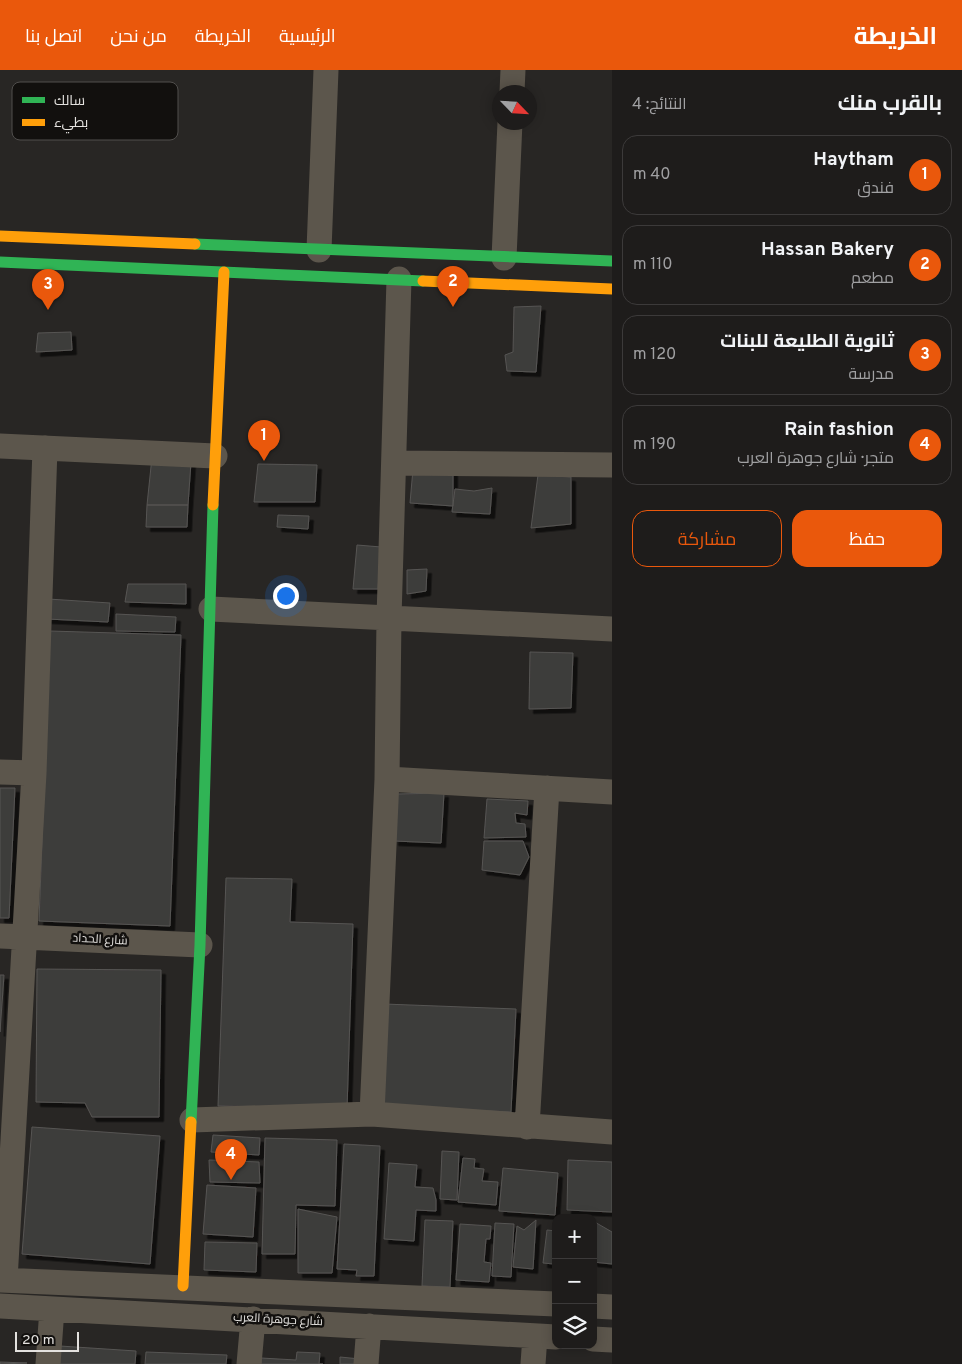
<!DOCTYPE html>
<html lang="ar">
<meta charset="utf-8">
<style>
body{margin:0;font-family:Overpass,Cairo,sans-serif;background:#2b2928;color:#f1f3f6;direction:rtl}
.controls{position:absolute;right:15px;bottom:15px;display:grid;overflow:hidden;border-radius:10px;box-shadow:0 2px 12px #0003}
.controls button{width:45px;height:45px;display:grid;place-items:center;padding:0;border:0;border-bottom:1px solid #3c3a3a;background:#1e1c1b;color:#f1f3f6;font:25px sans-serif}
.compass{position:absolute;left:492px;top:15px;width:45px;height:45px;border-radius:50%;background:#1e1c1b;box-shadow:0 2px 12px #0003;rotate:115deg}
.scale{position:absolute;left:15px;bottom:12px;width:64px;box-sizing:border-box;padding-left:5px;border:2px solid #e4e2df;border-top:0;font-size:14px;line-height:18px;white-space:nowrap;color:#e4e2df;-webkit-text-stroke:4px #12100e;paint-order:stroke}
.you{position:absolute;left:285px;top:525px;width:18px;height:18px;margin:-12px;border:4px solid #fff;border-radius:50%;background:#1a73e8;box-shadow:0 0 0 8px #1a73e833}
.badge{display:grid;place-items:center;width:32px;height:32px;border-radius:50%;background:#ea580c;color:#fff;font-size:16px;font-weight:700}
.pin{position:absolute;translate:-50% -41px;filter:drop-shadow(0 1px 2px #0008)}
.pin::after{content:'';position:absolute;top:26px;width:18px;height:15px;background:inherit;clip-path:polygon(0 0,100% 0,50% 100%)}
.list{margin:0;padding:0;list-style:none}
h2{display:flex;justify-content:space-between;align-items:center;height:65px;margin:0;padding:0 20px;font-size:21px}
h2 small{font-size:16px;font-weight:400;color:#a1a1a3}
.list li{display:grid;grid-template-columns:32px 1fr auto;gap:15px;align-items:center;box-sizing:border-box;height:80px;margin:0 10px 10px;padding:0 10px;border:1px solid #3c3a3a;border-radius:15px}
.list b{display:block;font-size:19px;white-space:nowrap}
.list p{margin:0;font-size:16px;white-space:nowrap;color:#a1a1a3}
.list em{font-size:16px;font-style:normal;color:#a1a1a3}
.actions{display:flex;gap:10px;padding:15px 20px}
.actions a{flex:1;padding:11px 0;border:1px solid #ea580c;border-radius:15px;text-align:center;font-size:18px;color:#ea580c}
.actions .main{background:#ea580c;color:#fff}
.icon{flex:none;width:28px;height:28px;fill:none;stroke:currentColor;stroke-width:2;stroke-linecap:round;stroke-linejoin:round}
.map{position:relative;flex:none;width:612px;height:1294px;overflow:hidden;direction:ltr}
header{display:flex;align-items:center;gap:30px;box-sizing:border-box;height:70px;padding:0 25px;background:#ea580c;color:#fff}
header strong{font-size:24px}
nav{display:flex;gap:28px;margin-inline-start:auto;font-size:18px}
main{display:flex}
aside{flex:1;background:#1e1c1b}
.map>svg:first-child{display:block}
</style>
<header>
<strong>الخريطة</strong>
<nav><a>الرئيسية</a><a>الخريطة</a><a>من نحن</a><a>اتصل بنا</a></nav>
</header>
<main>
<aside>
<h2>بالقرب منك<small>النتائج: 4</small></h2>
<ul class="list">
<li><span class="badge">1</span><div><b>Haytham</b><p>فندق</p></div><em>40 m</em></li>
<li><span class="badge">2</span><div><b>Hassan Bakery</b><p>مطعم</p></div><em>110 m</em></li>
<li><span class="badge">3</span><div><b>ثانوية الطليعة للبنات</b><p>مدرسة</p></div><em>120 m</em></li>
<li><span class="badge">4</span><div><b>Rain fashion</b><p>متجر · شارع جوهرة العرب</p></div><em>190 m</em></li>
</ul>
<div class="actions"><a class="main">حفظ</a><a>مشاركة</a></div>
</aside>
<div class="map">
<svg width="612" height="1294" viewBox="0 0 612 1294">
<defs>
<filter id="shadow"><feDropShadow dx="4.5" dy="4.5" stdDeviation="0" flood-color="#0009"/></filter>
</defs>
<rect width="100%" height="100%" fill="#282624"/>
<!-- building -->
<path fill="#3e3c3b" stroke="#565553" filter="url(#shadow)" d="M541,236L536,302L507,301L505,285L513,282L514,237Z
M71,262L72,280L36,282L38,263Z
M152,387L191,392L188,435H147Z
M258,394L317,395L315,432H254Z
M413,399H453V436L410,433Z
M538,405L571,407V454L531,458Z
M492,418L490,444L452,442L455,419L474,421Z
M147,435H188L187,457H146Z
M278,445L309,446L308,459L277,457Z
M357,475L381,477L378,519H353Z
M427,499L426,521L407,524V500Z
M128,514H186V534L125,532Z
M48,529L110,533L108,552L47,549Z
M116,544L176,547L175,562L116,561Z
M50,561L181,565L170,856L39,851Z
M530,582L573,583L571,638L529,639Z
M0,718H15L9,848H0Z
M444,723L441,773L394,771L397,724Z
M487,729L528,731L527,745L515,743L516,753L525,754L526,767L484,768Z
M484,771H523L529,787L520,805L482,800Z
M226,808L292,809L290,852L353,854L347,1039L218,1036Z
M37,899L161,900L159,1047H92L85,1033L36,1032Z
M0,905H4L0,962Z
M384,934L516,939L511,1042L379,1036Z
M32,1057L160,1066L150,1194L22,1184Z
M213,1065L260,1068L259,1085L211,1082Z
M265,1068L337,1070L335,1136L296,1135L295,1184H262Z
M344,1074L380,1076L374,1206H356L357,1200L337,1199Z
M442,1081L459,1082L457,1130L440,1129Z
M463,1088L475,1089L474,1098L484,1099L482,1111L498,1112L496,1135L458,1132Z
M209,1090L259,1092L260,1113L210,1112Z
M568,1090L612,1092V1142L567,1140Z
M389,1093L417,1095L415,1117L433,1118L436,1130V1141L416,1140L414,1171L384,1169Z
M503,1098L558,1103L555,1145L499,1141Z
M207,1115L256,1118L253,1167L203,1164Z
M298,1139L337,1147L332,1203H298Z
M425,1150L453,1151L450,1217L422,1216Z
M536,1150L533,1199L513,1197L517,1156L524,1160Z
M593,1151L612,1162V1194L593,1192Z
M495,1153L514,1154L511,1207L492,1206Z
M460,1154L491,1156L490,1169H486L484,1192L491,1193L489,1212L456,1210Z
M547,1160L556,1161L554,1194L543,1193Z
M205,1172L257,1173L256,1202L204,1200Z
M60,1276L136,1281L135,1294H58Z
M146,1282L227,1285L226,1294H145Z
M297,1282L320,1283L319,1294H323H261V1288L296,1290Z
M340,1287L360,1289L359,1294H340Z
M0,1292L27,1293L0,1294Z"/>
<g fill="none" stroke-linecap="round" stroke-linejoin="round">
<!-- street -->
<path stroke="#5c564c" stroke-width="25" d="M512,22L513,0
M319,180L326,0
M504,188L510,52
M0,376L215,386
M395,393L612,395
M211,539L612,559
M0,702L34,703
M387,709L612,722
M0,866L200,875
M372,1044L387,709L389,548L399,209
M192,1050L372,1044L612,1062
M527,1057L547,718
M0,1210L556,1234
M5,1210L34,703L45,378
M0,1236L556,1267
M593,1236L612,1237
M593,1269L612,1270
M48,1294L52,1239
M249,1294L253,1249
M366,1294L369,1256
M533,1294L535,1266"/>
<!-- fast -->
<path stroke="#30b455" stroke-width="11" d="M195,174L612,191
M0,192L423,211
M191,1052L200,875L213,435"/>
<!-- slow -->
<path stroke="#ff9f0a" stroke-width="11" d="M0,166L195,174
M423,211L612,219
M213,435L224,202
M183,1216L191,1052"/>
</g>
<g text-anchor="middle" dominant-baseline="central" stroke-width="5" stroke-linejoin="round" paint-order="stroke">
<!-- street labels -->
<g font-size="12" fill="#e4e2df" stroke="#12100e">
<text transform="translate(100 870) rotate(3)">شارع الحداد</text>
<text transform="translate(278 1250) rotate(3)">شارع جوهرة العرب</text>
</g>
</g>
<!-- legend -->
<rect x="12" y="12" width="166" height="58" rx="8" fill="#12100e" stroke="#514f4d" stroke-width="1"/>
<rect x="22" y="27" width="23" height="6" fill="#30b455"/>
<rect x="22" y="49" width="23" height="7" fill="#ff9f0a"/>
<g font-size="14" fill="#e4e2df">
<text x="54" y="35">سالك</text>
<text x="54" y="57">بطيء</text>
</g>
</svg>
<div class="controls">
<button>+</button>
<button>−</button>
<button><svg class="icon" aria-label="layers" viewBox="0 0 24 24"><path d="M12 4l9 5-9 5-9-5zM3 14l9 5 9-5"/></svg></button>
</div>
<svg class="compass" viewBox="-18 -18 36 36"><path d="M0-13l5 13h-10z" fill="#e53935"/><path d="M0 13l5-13h-10z" fill="#a1a1a3"/></svg>
<div class="scale">20 m</div>
<div class="you"></div>
<div class="pin badge" style="left:264px;top:391px">1</div>
<div class="pin badge" style="left:453px;top:237px">2</div>
<div class="pin badge" style="left:48px;top:240px">3</div>
<div class="pin badge" style="left:231px;top:1110px">4</div>
</div>
</main>
